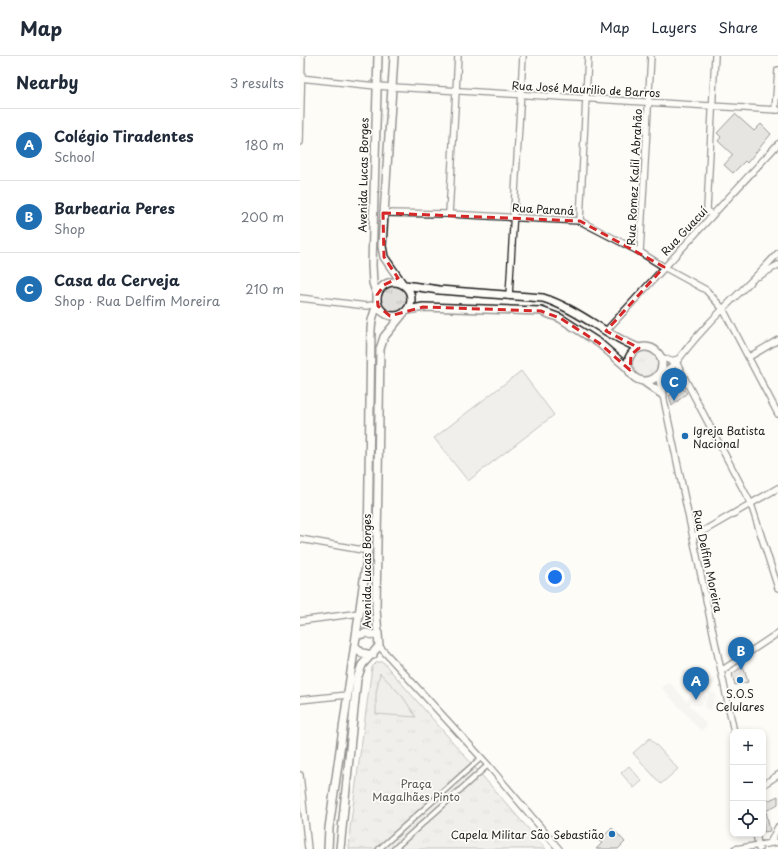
<!DOCTYPE html>
<meta charset="utf-8">
<style>
body{margin:0;font-family:"Playpen Sans",sans-serif;background:#f6f6f7;color:#1f2937}
.controls{position:absolute;right:12px;bottom:12px;display:grid;overflow:hidden;border-radius:8px;box-shadow:0 2px 6px #0003}
.controls button{width:36px;height:36px;display:grid;place-items:center;padding:0;border:0;border-bottom:1px solid #e0e1e3;background:#fff;color:#1f2937;font:20px sans-serif}
.you{position:absolute;left:255px;top:521px;width:14px;height:14px;margin:-10px;border:3px solid #fff;border-radius:50%;background:#1a73e8;box-shadow:0 0 0 6px #1a73e833}
.badge{display:grid;place-items:center;width:26px;height:26px;border-radius:50%;background:#1f6fb2;color:#fff;font-size:13px;font-weight:700}
.pin{position:absolute;translate:-50% -33px;filter:drop-shadow(0 1px 2px #0008)}
.pin::after{content:'';position:absolute;top:21px;width:14px;height:12px;background:inherit;clip-path:polygon(0 0,100% 0,50% 100%)}
.list{margin:0;padding:0;list-style:none}
h2{display:flex;justify-content:space-between;align-items:center;height:52px;margin:0;padding:0 16px;font-size:17px}
h2 small{font-size:13px;font-weight:400;color:#747a83}
.list li{display:grid;grid-template-columns:26px 1fr auto;gap:12px;align-items:center;box-sizing:border-box;height:72px;padding:0 16px;border-top:1px solid #e0e1e3}
.list b{display:block;font-size:15px;white-space:nowrap}
.list p{margin:0;font-size:13px;white-space:nowrap;color:#747a83}
.list em{font-size:13px;font-style:normal;color:#747a83}
.icon{flex:none;width:22px;height:22px;fill:none;stroke:currentColor;stroke-width:2;stroke-linecap:round;stroke-linejoin:round}
.map{position:relative;flex:none;width:478px;height:793px;overflow:hidden}
header{display:flex;align-items:center;gap:24px;box-sizing:border-box;height:56px;padding:0 20px;background:#fff;border-bottom:1px solid #e0e1e3}
header strong{font-size:19px}
nav{display:flex;gap:22px;margin-inline-start:auto;font-size:14px}
main{display:flex}
aside{flex:1;background:#fff}
.map>svg:first-child{display:block}
</style>
<header>
<strong>Map</strong>
<nav><a>Map</a><a>Layers</a><a>Share</a></nav>
</header>
<main>
<aside>
<h2>Nearby<small>3 results</small></h2>
<ul class="list">
<li><span class="badge">A</span><div><b>Colégio Tiradentes</b><p>School</p></div><em>180 m</em></li>
<li><span class="badge">B</span><div><b>Barbearia Peres</b><p>Shop</p></div><em>200 m</em></li>
<li><span class="badge">C</span><div><b>Casa da Cerveja</b><p>Shop · Rua Delfim Moreira</p></div><em>210 m</em></li>
</ul>
</aside>
<div class="map">
<svg width="478" height="793" viewBox="0 0 478 793">
<defs>
<pattern id="grass-tufts" width="24" height="20" patternUnits="userSpaceOnUse"><rect width="24" height="20" fill="#e0dfdb"/><path d="M3 7l-1-3M5 7V3M7 7l1-3M15 17l-1-3M17 17v-4M19 17l1-3" fill="none" stroke="#c0bfbb"/></pattern>
</defs>
<rect width="100%" height="100%" fill="#fdfcf7"/>
<filter id="ink" filterUnits="userSpaceOnUse"><feTurbulence type="fractalNoise" baseFrequency=".025" numOctaves="2"/><feDisplacementMap in="SourceGraphic" scale="8" xChannelSelector="R" yChannelSelector="G"/><feConvolveMatrix kernelMatrix="1 2 1 2 8 2 1 2 1" color-interpolation-filters="sRGB"/></filter>
<g filter="url(#ink)">
<!-- built -->
<path fill="#eeede9" d="M397,613L398,618L395,619L396,623L401,622L402,629H398V633H401L414,621L415,627L404,636L407,643L409,636L416,638L411,655L404,652L406,644L404,643L401,649H394L391,646L389,649L407,669L401,675L362,632L369,626L387,646L393,632L387,633L385,625L393,624V619L384,621L382,615Z"/>
<!-- grass -->
<path fill="url(#grass-tufts)" stroke="#7e7e7c" d="M81 243a13 13 0 1 1 26 0a13 13 0 1 1-26 0Z
M331 308a14 14 0 1 1 28 0a14 14 0 1 1-28 0Z
M77,606H83L246,793H49L50,772L72,611Z"/>
<!-- garden -->
<path fill="#e0dfdb" stroke="#7e7e7c" d="M221,315L254,359L168,425L134,382Z
M80,617L103,641L116,661L76,658V637Z
M350,682L378,713L361,728L333,697Z
M329,710L342,725L334,732L321,717Z"/>
<!-- building -->
<path fill="#cccbc8" stroke="#1c1c1c" d="M435,58L454,75L461,68L471,78L447,107L445,105L433,117L424,109L433,99L418,85L421,81L417,77Z
M381,330L387,337L372,350L369,340Z
M443,610L448,626L435,629L432,618Z
M478,740V748L466,755L470,775L464,776L463,747Z
M312,772L325,786L318,793H296L302,787L299,785Z"/>
<g fill="none" stroke-linecap="round" stroke-linejoin="round">
<defs>
<path id="pedestrian" d="M79,793L181,702
M94,793L188,709"/>
<path id="minor" d="M0,22L76,30L478,54
M475,54L478,14
M0,86L2,0
M83,157L149,158L280,165L340,196L364,211L406,234L423,253L478,358
M149,158L158,0
M411,160L407,153L415,0
M280,165L288,0
M340,196L351,0
M459,220L478,209
M209,240L223,0
M0,242L67,250L77,248
M306,275L478,88
M361,301L371,305L378,303
M449,301L478,284
M375,304L451,448L478,532
M360,316L367,314L376,307C405,266 445,234 478,197
M363,339L434,676
M393,481L478,432
M0,483L68,495
M0,565L60,557
M79,590L188,709L259,793
M421,615L478,577
M0,644L47,639
M0,719L8,793
M463,729L478,719
M456,778L459,793
M470,787L478,771
M435,793L478,786"/>
<path id="tertiary" d="M94,0L82,190L84,201L102,227
M77 243a17 17 0 1 1 34 0a17 17 0 1 1-34 0Z
M105,229L139,234L243,242C278,253 305,279 339,292
M77,239L73,227L72,209L78,0
M108,254L123,251L241,255L260,262L299,287L330,314
M328 308a17 17 0 1 1 34 0a17 17 0 1 1-34 0Z
M359,318L363,339
M343,325L363,339
M56,580L66,577L77,580
M55,590L62,597L73,599
M28,793L29,772L68,495L71,273L72,264L77,248
M40,793L57,623L62,609L79,590L76,553L80,293L84,281L102,259"/>
</defs>
<!-- pedestrian casing -->
<use href="#pedestrian" stroke="#1c1c1c" stroke-width="7"/>
<!-- minor casing -->
<use href="#minor" stroke="#1c1c1c" stroke-width="8"/>
<!-- tertiary casing -->
<use href="#tertiary" stroke="#1c1c1c" stroke-width="10"/>
<!-- pedestrian -->
<use href="#pedestrian" stroke="#fdfcf7" stroke-width="4"/>
<!-- minor -->
<use href="#minor" stroke="#fdfcf7" stroke-width="5.5"/>
<!-- tertiary -->
<use href="#tertiary" stroke="#fdfcf7" stroke-width="7"/>
</g>
</g>
<!-- marked area -->
<path d="M0 0H478V793H0ZM83,157L280,165L364,211L306,275L339,292L331,299L330,314L299,287L260,262L241,255L123,251L90,260L78,250L77,239L84,229L98,222L84,201Z" fill="#fdfcf7" fill-opacity=".55" fill-rule="evenodd"/>
<path fill="none" stroke="#d62828" stroke-width="3" stroke-dasharray="8 5" stroke-linejoin="round" d="M83,157L280,165L364,211L306,275L339,292L331,299L330,314L299,287L260,262L241,255L123,251L90,260L78,250L77,239L84,229L98,222L84,201Z"/>
<!-- markers -->
<g fill="#1f6fb2" stroke="#fdfcf7" stroke-width="1.5">
<circle cx="385" cy="380" r="4"/>
<circle cx="440" cy="624" r="4"/>
<circle cx="312" cy="778" r="4"/>
</g>
<g text-anchor="middle" dominant-baseline="central" stroke-width="3.5" stroke-linejoin="round" paint-order="stroke">
<!-- street labels -->
<g font-size="11" fill="#1c1c1c" stroke="#fdfcf7">
<text transform="translate(286 33) rotate(3)">Rua José Maurilio de Barros</text>
<text transform="translate(63 119) rotate(-89)">Avenida Lucas Borges</text>
<text transform="translate(334 121) rotate(-87)">Rua Romez Kalil Abrahão</text>
<text transform="translate(243 153) rotate(3)">Rua Paraná</text>
<text transform="translate(384 175) rotate(-47)">Rua Guacuí</text>
<text transform="translate(408 505) rotate(78)">Rua Delfim Moreira</text>
<text transform="translate(66 515) rotate(-90)">Avenida Lucas Borges</text>
</g>
<!-- poi labels -->
<g font-size="11" fill="#1c1c1c" stroke="#fdfcf7" text-anchor="start">
<text x="393" y="374">Igreja Batista<tspan x="393" dy="13">Nacional</tspan></text>
<text x="440" y="637" text-anchor="middle">S.O.S<tspan x="440" dy="13">Celulares</tspan></text>
<text x="304" y="778" text-anchor="end">Capela Militar São Sebastião</text>
</g>
<!-- park labels -->
<g font-size="11" fill="#575655" stroke="#fdfcf7">
<text x="116" y="727">Praça<tspan x="116" dy="13">Magalhães Pinto</tspan></text>
</g>
</g>
</svg>
<div class="controls">
<button>+</button>
<button>−</button>
<button><svg class="icon" aria-label="locate" viewBox="0 0 24 24"><circle cx="12" cy="12" r="6"/><path d="M12 2v4M12 18v4M2 12h4M18 12h4"/></svg></button>
</div>
<div class="you"></div>
<div class="pin badge" style="left:396px;top:644px">A</div>
<div class="pin badge" style="left:441px;top:614px">B</div>
<div class="pin badge" style="left:374px;top:345px">C</div>
</div>
</main>
